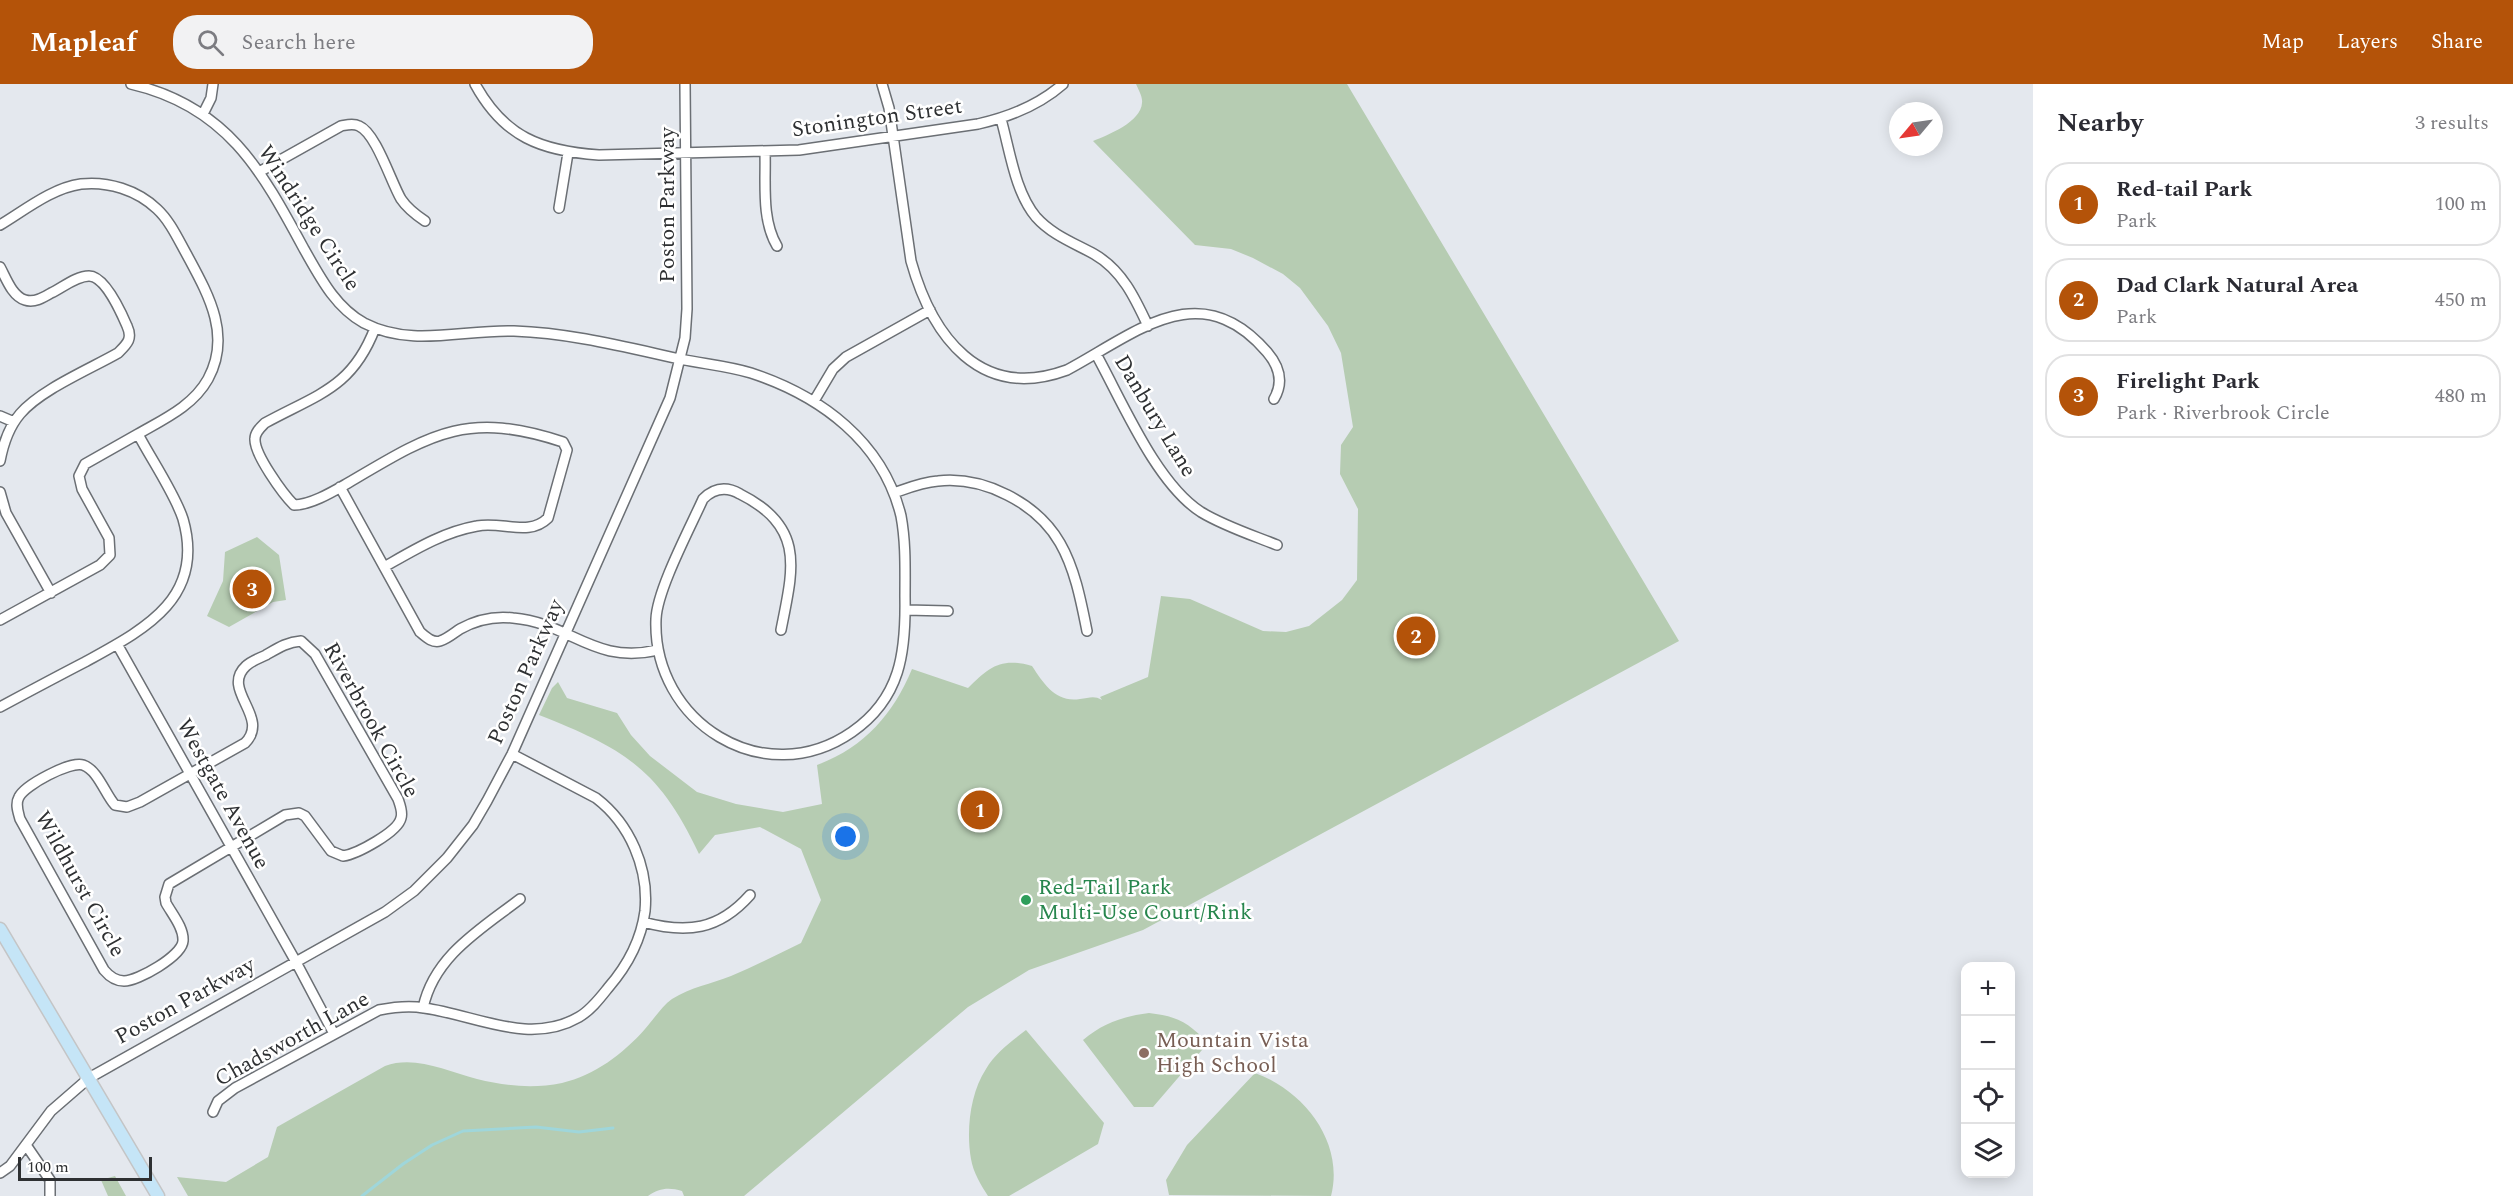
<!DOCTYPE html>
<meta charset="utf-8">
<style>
body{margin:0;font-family:Spectral,serif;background:#f2f2f3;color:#2b2b33}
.controls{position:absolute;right:18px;bottom:18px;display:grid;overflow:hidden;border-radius:12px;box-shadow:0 3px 15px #0003}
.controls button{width:54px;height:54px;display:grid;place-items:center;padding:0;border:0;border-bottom:2px solid #e1e1e2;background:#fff;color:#2b2b33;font:30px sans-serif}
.compass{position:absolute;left:1889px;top:18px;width:54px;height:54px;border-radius:50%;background:#fff;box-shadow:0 3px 15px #0003;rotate:241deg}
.scale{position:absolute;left:18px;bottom:15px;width:134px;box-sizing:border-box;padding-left:6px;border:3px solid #2e3032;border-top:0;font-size:16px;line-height:21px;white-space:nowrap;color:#2e3032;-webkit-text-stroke:4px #fff;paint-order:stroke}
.you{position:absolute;left:846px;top:753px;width:21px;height:21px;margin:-15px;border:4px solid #fff;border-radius:50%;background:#1a73e8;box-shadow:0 0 0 9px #1a73e833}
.badge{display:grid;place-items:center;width:39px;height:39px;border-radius:50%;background:#b45309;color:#fff;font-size:20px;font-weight:700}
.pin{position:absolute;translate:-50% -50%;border:3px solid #fff;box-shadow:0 2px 6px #0006}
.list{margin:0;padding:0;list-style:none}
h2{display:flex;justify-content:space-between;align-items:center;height:78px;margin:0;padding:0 24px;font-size:26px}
h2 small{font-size:20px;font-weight:400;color:#7c7c81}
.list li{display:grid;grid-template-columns:39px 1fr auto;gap:18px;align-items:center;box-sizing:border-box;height:84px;margin:0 12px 12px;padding:0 12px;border:2px solid #e1e1e2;border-radius:24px}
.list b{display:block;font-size:22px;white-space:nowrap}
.list p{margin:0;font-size:20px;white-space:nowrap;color:#7c7c81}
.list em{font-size:20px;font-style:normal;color:#7c7c81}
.icon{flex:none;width:33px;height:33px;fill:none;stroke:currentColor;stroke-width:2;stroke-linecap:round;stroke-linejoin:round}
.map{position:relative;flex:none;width:2033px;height:1112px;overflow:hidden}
header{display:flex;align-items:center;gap:36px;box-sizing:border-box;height:84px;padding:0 30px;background:#b45309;color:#fff}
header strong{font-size:28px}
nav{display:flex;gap:33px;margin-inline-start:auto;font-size:21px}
.search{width:420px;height:54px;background:#f2f2f3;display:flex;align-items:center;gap:15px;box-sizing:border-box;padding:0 21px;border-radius:24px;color:#7c7c81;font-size:22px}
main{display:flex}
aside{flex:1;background:#fff}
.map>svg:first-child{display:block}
</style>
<header>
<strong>Mapleaf</strong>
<div class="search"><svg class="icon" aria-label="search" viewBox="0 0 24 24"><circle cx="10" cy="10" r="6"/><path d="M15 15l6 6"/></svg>Search here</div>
<nav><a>Map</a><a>Layers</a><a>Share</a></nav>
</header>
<main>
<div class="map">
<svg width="2033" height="1112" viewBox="0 0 2033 1112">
<rect width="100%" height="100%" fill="#e4e8ee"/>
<!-- green -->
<path fill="#b6ccb2" d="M1136,0H1347L1679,557L1143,846L1029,886L968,923L744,1112H684L682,1107C669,1103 659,1104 648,1112H188L177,1093L226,1098L268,1073L277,1043L385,982C415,971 446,987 477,995C505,1002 533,1005 562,999C595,991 623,970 645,945C653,936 662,922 672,915C691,903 711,900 731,892C755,882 778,870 801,859L821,816L801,765L760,743L715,751L699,770C659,685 625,665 539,631L552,604L558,598L567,614L617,629L631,651L650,672L697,708L736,720L783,728L822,720L817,681C863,664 893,631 912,585L968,604C989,583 1001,573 1032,582C1044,600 1056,619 1080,615C1089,614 1094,611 1102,616L1100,613L1148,593L1161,512L1190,515L1263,547L1286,548L1309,542L1342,516L1357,496L1358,425L1340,390L1341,361L1353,343L1341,269L1328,242L1300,204L1283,190L1253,174L1231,165L1195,161L1093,57C1108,51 1141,38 1142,19C1143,13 1138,5 1136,0Z
M257,453L279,471L286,516L273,518L229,543L207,532L223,497L225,468Z
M1149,929C1177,932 1189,939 1208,959L1153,1023H1134L1083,956C1103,939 1124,932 1149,929Z
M1026,946L1104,1039L1098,1060L1009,1112H988C981,1101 973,1088 971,1075C966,1047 970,1009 986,985C995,969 1012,957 1026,946Z
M1255,989C1303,1006 1345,1058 1331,1112L1169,1111L1166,1096L1187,1061Z
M115,1092L126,1112H108L101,1096Z"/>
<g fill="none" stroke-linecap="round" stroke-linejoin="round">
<!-- stream -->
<path stroke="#9fd6da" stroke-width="3" d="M362,1112L403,1080L432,1061L463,1047L536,1043L579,1048L613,1044"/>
<defs>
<path id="minor" d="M131,0C226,22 261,85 304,165C320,193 335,223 364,239C412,264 463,245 514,247C571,249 625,263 680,275C704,280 728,282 751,289C821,312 883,358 901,432C906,459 905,486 905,513C906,568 901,614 852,648C764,709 652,638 656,535C657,506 690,444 703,415C714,404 726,402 740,410C806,443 793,485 781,546
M475,0C504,53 541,67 599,71L799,66L978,40C1009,33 1038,22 1063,0
M882,0L889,24L911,177C932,252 980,318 1067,286C1136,249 1200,190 1267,268C1279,282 1284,298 1274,315
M203,30L211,14L213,0
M1001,35C1010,67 1015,108 1036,133C1052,151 1074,159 1094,170C1122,186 1135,214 1148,242
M765,68C766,98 761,135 777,162
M259,88L341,42C347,41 353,39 359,42C376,49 391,98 401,115C407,124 416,131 425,137
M559,124L568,69
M0,141C25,126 52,104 81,100C108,97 137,106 157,125C170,137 178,155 187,171C208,210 232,251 208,295C193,322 164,335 138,350
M0,183C6,194 12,212 25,216C34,219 43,214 51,209C62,204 76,192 89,192C105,192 121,228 127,242C133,255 127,260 118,269C90,285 40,306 20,330C9,343 3,361 0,377
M375,244C352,304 318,310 265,339C261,343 255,348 255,355C254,370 283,410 294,421C311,421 334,407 348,399C431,350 466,326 563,358L567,366L548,434C529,453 502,437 477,442C443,448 414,466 384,483
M1096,270C1122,317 1156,399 1201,428C1224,442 1252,451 1277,461
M814,317L833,285L846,273L930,226
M0,332L14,338
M340,403L420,548C426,553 432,559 440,557C447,555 454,549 460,545C476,536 495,532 513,534C571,539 593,581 658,566
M0,408L6,429L51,509
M894,409C908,404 922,398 938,397C984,392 1037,419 1060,459C1075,485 1081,517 1087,547
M906,526L948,527
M0,536L100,481L110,471L109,454L82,405L79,392L85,380L138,350C151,375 175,410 183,435C206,515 143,546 85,578C56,593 28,608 0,623
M301,557L315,570L398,715C400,721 403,728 401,734C398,748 357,770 343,772L331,767L305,732L299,729L285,731L169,800L165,813L166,819C172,830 184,844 183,857C182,872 138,897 124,897C115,897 109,892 104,886L20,735C18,728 15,720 19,713C25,701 70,677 83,681C98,686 105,710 115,721L127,723L140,718L245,659C271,633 220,606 246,582C251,577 260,574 266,571C278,564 287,558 301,557Z
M117,560L296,878L333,948
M643,838C687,850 719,846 750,811
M423,924C434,872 481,845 520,815
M213,1028L218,1017L235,1004L379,926C394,923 409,921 424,924C476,931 529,962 579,933C591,926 600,914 608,904C628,881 641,857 645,827C649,784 630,740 596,714L512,670
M26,1061L50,1096V1112
M0,1089L10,1082L51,1027L89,994L385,828L414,807L447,774L473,741L487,717L512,670L670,314L685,254L687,225L685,0"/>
<path id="major" d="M0,845L158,1112"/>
</defs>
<!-- minor casing -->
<use href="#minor" stroke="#6b6f74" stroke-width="12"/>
<!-- major casing -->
<use href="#major" stroke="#c4c5c6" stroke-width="15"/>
<!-- minor -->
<use href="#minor" stroke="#fff" stroke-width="9"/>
<!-- major -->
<use href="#major" stroke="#c5e5f7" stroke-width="12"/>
</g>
<!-- markers -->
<circle fill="#2e9e5b" stroke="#fff" stroke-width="2" cx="1026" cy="816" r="6"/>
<circle fill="#8d6e63" stroke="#fff" stroke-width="2" cx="1144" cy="969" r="6"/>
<g text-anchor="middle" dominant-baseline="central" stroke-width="5" stroke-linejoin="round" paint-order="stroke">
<!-- street labels -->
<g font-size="22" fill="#2e3032" stroke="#fff">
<text transform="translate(877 34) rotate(-8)">Stonington Street</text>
<text transform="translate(667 121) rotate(-90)">Poston Parkway</text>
<text transform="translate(309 134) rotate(57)">Windridge Circle</text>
<text transform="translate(1155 332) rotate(59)">Danbury Lane</text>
<text transform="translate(526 588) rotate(-66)">Poston Parkway</text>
<text transform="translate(371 636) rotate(61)">Riverbrook Circle</text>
<text transform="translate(223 710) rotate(61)">Westgate Avenue</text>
<text transform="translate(80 800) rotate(61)">Wildhurst Circle</text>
<text transform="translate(185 917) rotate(-29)">Poston Parkway</text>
<text transform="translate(292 955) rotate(-29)">Chadsworth Lane</text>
</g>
<!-- leisure labels -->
<g font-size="22" fill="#27864d" stroke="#fff" text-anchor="start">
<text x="1038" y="803">Red-Tail Park<tspan x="1038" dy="25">Multi-Use Court/Rink</tspan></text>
</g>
<!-- education labels -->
<g font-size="22" fill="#785e54" stroke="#fff" text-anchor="start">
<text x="1156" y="956">Mountain Vista<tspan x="1156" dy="25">High School</tspan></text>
</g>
</g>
</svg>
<div class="controls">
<button>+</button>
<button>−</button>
<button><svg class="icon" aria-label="locate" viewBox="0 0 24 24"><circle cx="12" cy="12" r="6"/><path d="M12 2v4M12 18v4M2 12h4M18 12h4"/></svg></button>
<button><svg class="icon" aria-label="layers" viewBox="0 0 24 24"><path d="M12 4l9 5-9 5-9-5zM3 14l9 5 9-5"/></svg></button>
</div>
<svg class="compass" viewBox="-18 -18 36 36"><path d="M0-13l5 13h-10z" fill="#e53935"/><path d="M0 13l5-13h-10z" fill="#7c7c81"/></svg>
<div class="scale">100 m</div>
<div class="you"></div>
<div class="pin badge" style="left:980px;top:726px">1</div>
<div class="pin badge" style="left:1416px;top:552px">2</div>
<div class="pin badge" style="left:252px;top:505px">3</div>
</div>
<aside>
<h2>Nearby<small>3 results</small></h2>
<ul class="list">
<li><span class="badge">1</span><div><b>Red-tail Park</b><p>Park</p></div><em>100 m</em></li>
<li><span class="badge">2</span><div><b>Dad Clark Natural Area</b><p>Park</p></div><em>450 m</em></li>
<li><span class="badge">3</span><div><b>Firelight Park</b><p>Park · Riverbrook Circle</p></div><em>480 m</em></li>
</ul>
</aside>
</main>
